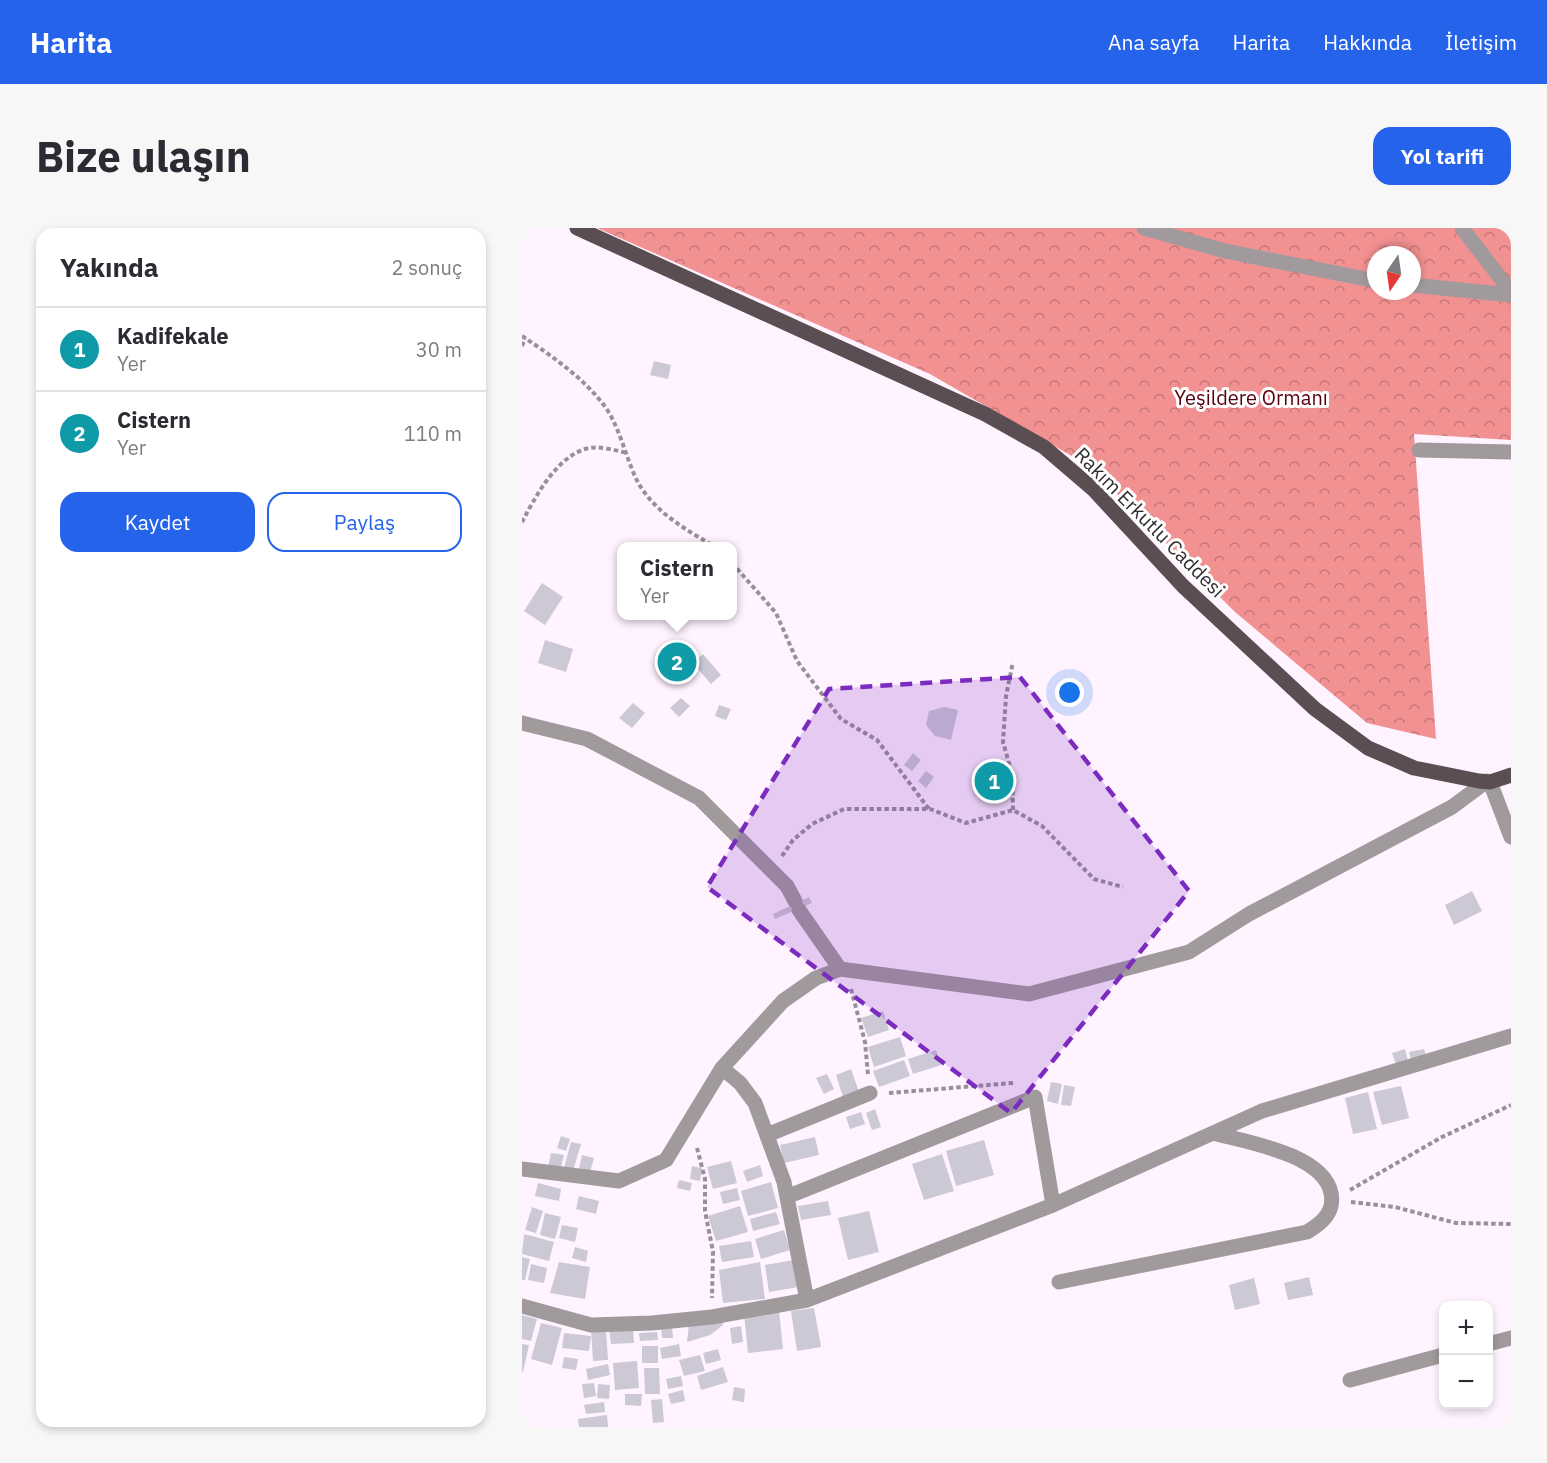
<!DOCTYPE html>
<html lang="tr">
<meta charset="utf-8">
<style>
body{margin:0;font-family:"IBM Plex Sans",sans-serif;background:#f7f7f7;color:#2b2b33}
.controls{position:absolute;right:18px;bottom:18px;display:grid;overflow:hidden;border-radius:12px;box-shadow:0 3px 9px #0003}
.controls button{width:54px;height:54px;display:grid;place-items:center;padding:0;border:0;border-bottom:2px solid #e1e1e2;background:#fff;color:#2b2b33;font:30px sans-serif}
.compass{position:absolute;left:845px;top:18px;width:54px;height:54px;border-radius:50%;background:#fff;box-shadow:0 3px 9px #0003;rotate:193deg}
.you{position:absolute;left:548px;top:465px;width:21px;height:21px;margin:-15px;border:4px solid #fff;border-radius:50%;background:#1a73e8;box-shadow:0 0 0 9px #1a73e833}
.badge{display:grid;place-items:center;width:39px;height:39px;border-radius:50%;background:#2563eb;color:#fff;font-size:20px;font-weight:700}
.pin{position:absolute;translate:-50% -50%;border:3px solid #fff;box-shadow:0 2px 6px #0006}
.popup{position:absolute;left:95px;top:314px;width:120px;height:78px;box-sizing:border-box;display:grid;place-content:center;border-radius:12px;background:#fff;filter:drop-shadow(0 2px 4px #0005);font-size:20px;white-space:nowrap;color:#7c7c81}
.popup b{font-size:22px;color:#2b2b33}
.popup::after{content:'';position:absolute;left:50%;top:100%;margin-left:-12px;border:12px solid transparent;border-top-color:#fff}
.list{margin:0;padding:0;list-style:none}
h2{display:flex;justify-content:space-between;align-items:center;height:78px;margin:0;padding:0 24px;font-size:26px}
h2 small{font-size:20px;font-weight:400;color:#7c7c81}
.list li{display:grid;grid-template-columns:39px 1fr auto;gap:18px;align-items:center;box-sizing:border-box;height:84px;padding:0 24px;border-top:2px solid #e1e1e2}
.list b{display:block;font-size:22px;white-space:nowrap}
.list p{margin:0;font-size:20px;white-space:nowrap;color:#7c7c81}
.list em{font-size:20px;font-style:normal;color:#7c7c81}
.actions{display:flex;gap:12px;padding:18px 24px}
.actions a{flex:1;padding:14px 0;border:2px solid #2563eb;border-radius:18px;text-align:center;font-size:21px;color:#2563eb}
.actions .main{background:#2563eb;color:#fff}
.map{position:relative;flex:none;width:989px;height:1199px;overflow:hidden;border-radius:18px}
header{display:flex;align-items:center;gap:36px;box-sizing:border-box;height:84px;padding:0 30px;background:#2563eb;color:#fff}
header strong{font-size:28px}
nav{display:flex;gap:33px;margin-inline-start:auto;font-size:21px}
.intro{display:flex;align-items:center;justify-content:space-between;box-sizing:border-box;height:144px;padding:0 36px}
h1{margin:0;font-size:42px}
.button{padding:15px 27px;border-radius:18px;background:#2563eb;color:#fff;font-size:21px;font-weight:700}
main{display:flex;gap:36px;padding:0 36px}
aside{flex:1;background:#fff;border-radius:18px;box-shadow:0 3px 9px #0003}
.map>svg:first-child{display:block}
</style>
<header>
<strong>Harita</strong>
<nav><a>Ana sayfa</a><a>Harita</a><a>Hakkında</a><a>İletişim</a></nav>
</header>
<div class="intro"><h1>Bize ulaşın</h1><a class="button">Yol tarifi</a></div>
<main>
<aside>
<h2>Yakında<small>2 sonuç</small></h2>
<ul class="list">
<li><span class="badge" style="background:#0f9aa8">1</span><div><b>Kadifekale</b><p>Yer</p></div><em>30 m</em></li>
<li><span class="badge" style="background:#0f9aa8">2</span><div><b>Cistern</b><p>Yer</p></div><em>110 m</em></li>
</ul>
<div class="actions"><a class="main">Kaydet</a><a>Paylaş</a></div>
</aside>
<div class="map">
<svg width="989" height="1199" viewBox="0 0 989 1199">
<defs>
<pattern id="forest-crowns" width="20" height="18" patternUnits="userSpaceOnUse" patternTransform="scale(1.5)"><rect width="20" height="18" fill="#f29192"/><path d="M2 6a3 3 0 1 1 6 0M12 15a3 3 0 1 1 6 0" fill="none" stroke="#c57778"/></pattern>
</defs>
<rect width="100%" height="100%" fill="#fff3ff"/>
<!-- forest -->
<path fill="url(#forest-crowns)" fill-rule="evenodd" d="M75,0H989V212L892,206L914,511L845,495L713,384L567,238L408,146ZM854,27H890V63H854Z"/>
<!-- building -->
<path fill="#ccc8d6" d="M132,133L149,137L146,151L128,147Z
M20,355L41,369L23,397L2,383Z
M23,412L51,421L44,444L16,435Z
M181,426L199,447L189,456L171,435Z
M159,470L168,478L157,489L148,480Z
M111,475L123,485L110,500L97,490Z
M197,477L209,481L204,492L193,488Z
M422,479L436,482L429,512L413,508L404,497L407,483Z
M391,525L399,532L390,543L382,537Z
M404,543L412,549L404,560L396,553Z
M950,663L960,683L932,697L923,677Z
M287,669L290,675L253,691L251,686Z
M361,783L367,802L346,809L339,790Z
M378,809L384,828L352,839L346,819Z
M883,821L887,836L875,839L870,825Z
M902,821L905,832L890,835L887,824Z
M414,822L419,837L391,846L386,831Z
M382,832L388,848L357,859L351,843Z
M329,841L337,864L321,869L314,847Z
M305,846L312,861L302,866L294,850Z
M529,854L540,856L536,876L525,873Z
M542,857L553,859L549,878L539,877Z
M879,858L887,890L860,897L851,864Z
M846,864L855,901L831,906L823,870Z
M353,881L359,899L350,902L344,885Z
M339,884L343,896L328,901L324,889Z
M39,908L48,911L44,923L35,920Z
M293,909L297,927L262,935L258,917Z
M462,912L472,947L434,958L424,923Z
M49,914L59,916L51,943L42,940Z
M29,925L42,927L38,943L26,940Z
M420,926L432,963L402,972L390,936Z
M60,927L72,930L68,944L57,941Z
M209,933L215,955L191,961L185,939Z
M238,937L241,948L225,954L221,943Z
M170,938L180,940L178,953L168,951Z
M157,952L170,955L168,963L155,960Z
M249,954L256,980L226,988L219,963Z
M16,955L39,961L37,973L13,968Z
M215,960L218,972L201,976L198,964Z
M57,968L77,973L74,986L54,981Z
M306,973L309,987L279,992L276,978Z
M218,978L226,1004L194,1013L186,988Z
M10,979L21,983L14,1005L3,1002Z
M347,983L357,1024L326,1032L316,990Z
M254,984L258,996L231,1003L228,991Z
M23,985L39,989L33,1011L18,1007Z
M40,997L56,1000L53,1014L37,1010Z
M262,1002L268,1022L239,1031L233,1011Z
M2,1006L32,1014L27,1033L0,1026Z
M229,1013L232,1029L200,1034L197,1018Z
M53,1019L66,1023L64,1034L50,1030Z
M0,1029L8,1031L3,1052H0Z
M272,1032L277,1059L247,1064L243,1037Z
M37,1034L68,1039L63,1071L28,1065Z
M238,1034L243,1071L201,1075L197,1042Z
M9,1036L25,1040L22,1055L6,1052Z
M787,1049L791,1067L766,1072L762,1055Z
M732,1050L738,1076L713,1082L707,1057Z
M292,1080L299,1119L275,1123L269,1083Z
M257,1082L261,1121L226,1125L222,1086Z
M0,1087L15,1091L9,1113L0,1111Z
M201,1092V1097L188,1107L165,1114L167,1096Z
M19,1095L40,1100L30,1137L9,1131Z
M150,1098L151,1110H140L139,1099Z
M219,1098L221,1114L210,1116L208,1100Z
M84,1101L86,1132L71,1133L69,1102Z
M111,1101L112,1115L89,1116L87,1102Z
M135,1104L136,1112L118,1113L117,1105Z
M42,1105L69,1108L67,1123L40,1120Z
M0,1116L7,1117L1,1144H0Z
M157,1116L159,1128L140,1131L138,1120Z
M120,1118H136V1135H120Z
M196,1121L199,1132L184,1136L181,1125Z
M178,1127L183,1143L162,1148L157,1132Z
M42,1129L56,1131L54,1142L40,1140Z
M115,1133L117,1160L93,1162L91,1135Z
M86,1136L88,1147L66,1152L64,1141Z
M201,1139L206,1154L179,1162L175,1148Z
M122,1140H137L138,1166H123Z
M159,1148L161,1158L146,1161L144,1151Z
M72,1155L74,1168L62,1170L60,1156Z
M76,1156L88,1157L87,1171L75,1170Z
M212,1159L223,1161L222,1174L210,1172Z
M161,1162L163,1173L149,1176L146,1166Z
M103,1166H120L119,1178L103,1177Z
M140,1171L142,1194L131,1195L129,1172Z
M82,1174L83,1184L64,1186L62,1177Z
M85,1187L86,1199H57L56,1191Z"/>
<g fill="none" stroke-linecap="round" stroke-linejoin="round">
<!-- path -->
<path stroke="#989098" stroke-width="4" stroke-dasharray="4.5 3" stroke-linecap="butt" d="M0,108C30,128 65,152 86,183C98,203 103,225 112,246C126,280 162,301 192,318
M0,118L3,110
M0,294C14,268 33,231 63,221C76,217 92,222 105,225
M210,335L254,385L275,433L319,491L355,512L407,581
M491,582L490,546L481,514L484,468L491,434
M260,628L271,612L290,596L322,581H408L444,595L491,582L520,598L572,651L601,659
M329,761L343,814L346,847
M367,865L491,855
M175,920L183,951V983L191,1024L190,1070
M828,962L920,909L989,877
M829,974L873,979L934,995L989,996"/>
<!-- minor -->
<path stroke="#a19a9c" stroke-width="15" d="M622,0L703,23L854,53
M940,0L989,64
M890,57L989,67
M897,222L989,224
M0,495L65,511L177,570L265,658L273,673
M968,554L989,609
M277,682L318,741
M200,840L218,855L233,875L262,954L285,1072
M245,907L348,865
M0,941L97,953L144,932L200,840L261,773L294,750L318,741L507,766L667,724L727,686L930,579L965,553
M267,968L513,869L531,977
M537,1054L785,1004C800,995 813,984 809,965C801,926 724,914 691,905
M0,1078L69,1097L130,1095L190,1089L285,1072L531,977L740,883L989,808
M966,1116L989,1110
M828,1152L921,1127"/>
<!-- major -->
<path stroke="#5a4e53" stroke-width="15" d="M55,0L463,186L522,219L571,261L661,358L793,481L846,520L892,540L957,553L968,554L989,547"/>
</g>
<!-- marked area -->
<path fill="#7b2cbf" fill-opacity="0.2" stroke="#7b2cbf" stroke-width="4.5" stroke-dasharray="12 8" stroke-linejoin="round" d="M498,449L667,663L489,885L185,659L307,461Z"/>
<g text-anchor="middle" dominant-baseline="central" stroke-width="6" stroke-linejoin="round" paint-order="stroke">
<!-- park labels -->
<g font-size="20" fill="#570011" stroke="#fff">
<text x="729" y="169">Yeşildere Ormanı</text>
</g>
<!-- street labels -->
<g font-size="20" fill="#322e32" stroke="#fff">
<text transform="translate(628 294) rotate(45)">Rakım Erkutlu Caddesi</text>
</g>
</g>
</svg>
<div class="controls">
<button>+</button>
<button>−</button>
</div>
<svg class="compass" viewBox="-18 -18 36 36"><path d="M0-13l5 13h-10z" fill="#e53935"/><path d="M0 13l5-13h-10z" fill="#7c7c81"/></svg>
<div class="you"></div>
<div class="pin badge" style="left:472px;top:553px;background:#0f9aa8">1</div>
<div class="pin badge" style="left:155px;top:434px;background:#0f9aa8">2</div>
<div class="popup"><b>Cistern</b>Yer</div>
</div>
</main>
